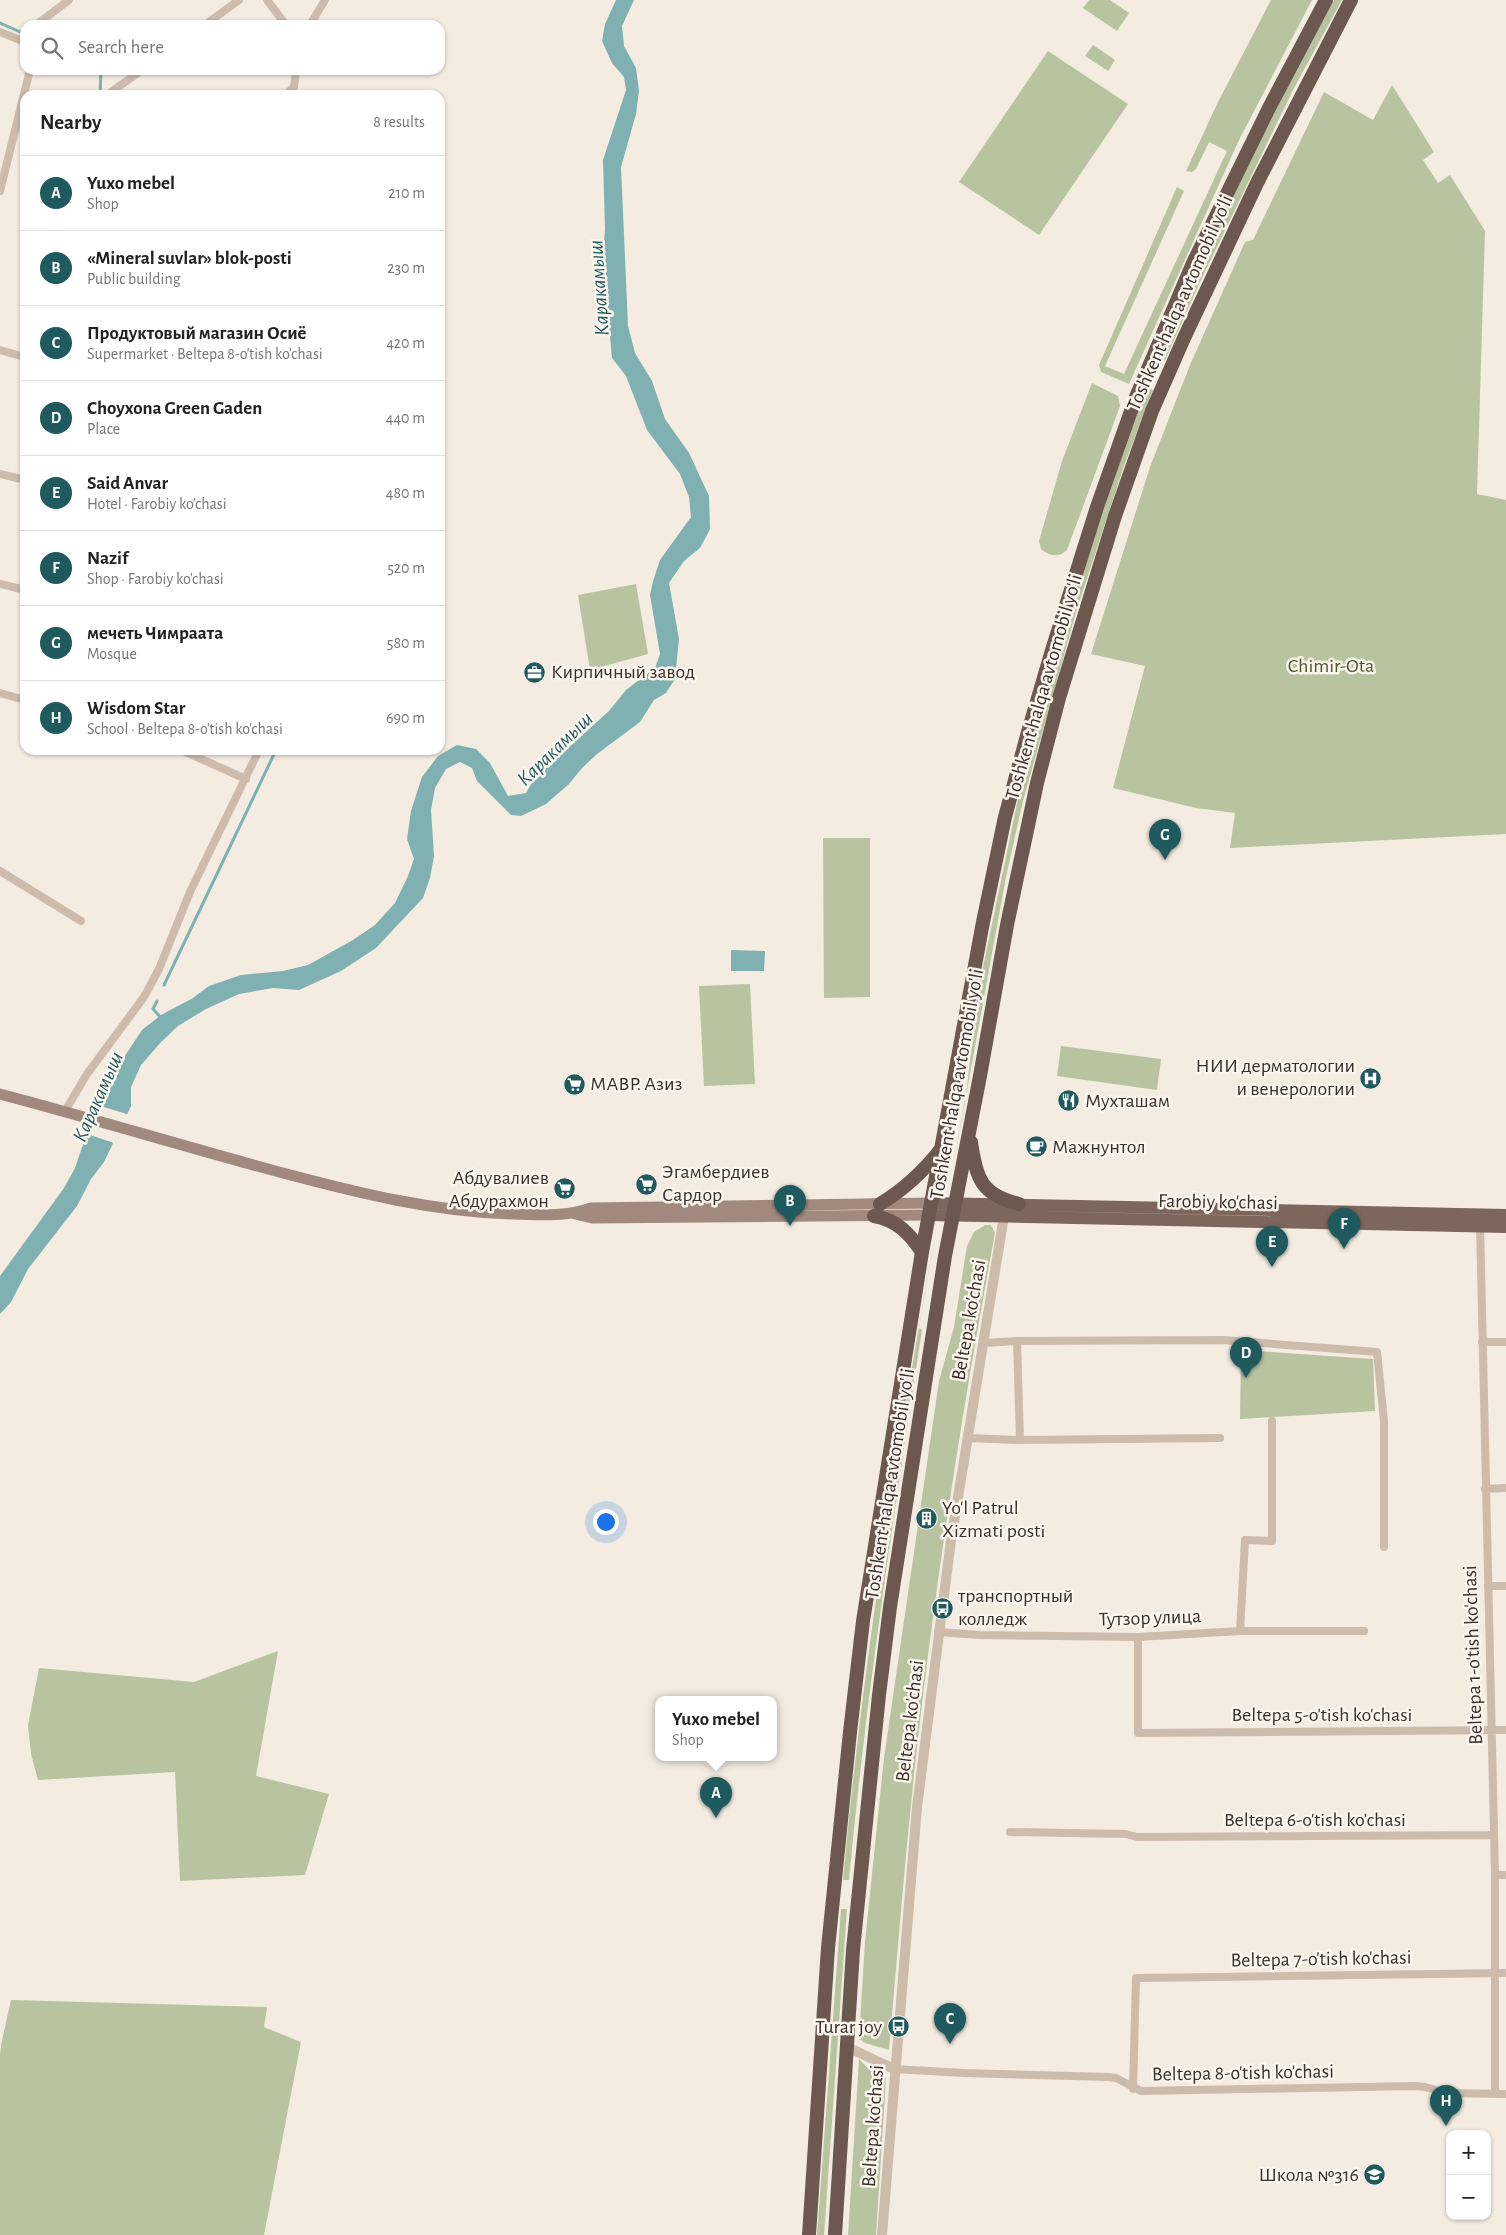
<!DOCTYPE html>
<meta charset="utf-8">
<style>
body{margin:0;font-family:"Alegreya Sans",sans-serif;background:#f6f6f6;color:#222}
.controls{position:absolute;right:15px;bottom:15px;display:grid;overflow:hidden;border-radius:10px;box-shadow:0 1px 4px #0004}
.controls button{width:45px;height:45px;display:grid;place-items:center;padding:0;border:0;border-bottom:1px solid #e0e0e0;background:#fff;color:#222;font:25px sans-serif}
.you{position:absolute;left:605px;top:1521px;width:18px;height:18px;margin:-12px;border:4px solid #fff;border-radius:50%;background:#1a73e8;box-shadow:0 0 0 8px #1a73e833}
.badge{display:grid;place-items:center;width:32px;height:32px;border-radius:50%;background:#1f5a5e;color:#fff;font-size:16px;font-weight:700}
.pin{position:absolute;translate:-50% -41px;filter:drop-shadow(0 1px 2px #0008)}
.pin::after{content:'';position:absolute;top:26px;width:18px;height:15px;background:inherit;clip-path:polygon(0 0,100% 0,50% 100%)}
.popup{position:absolute;left:655px;top:1696px;width:122px;height:65px;box-sizing:border-box;display:grid;place-content:center;border-radius:10px;background:#fff;filter:drop-shadow(0 1px 4px #0005);font-size:16px;white-space:nowrap;color:#767676}
.popup b{font-size:19px;color:#222}
.popup::after{content:'';position:absolute;left:50%;top:100%;margin-left:-10px;border:10px solid transparent;border-top-color:#fff}
.list{margin:0;padding:0;list-style:none}
h2{display:flex;justify-content:space-between;align-items:center;height:65px;margin:0;padding:0 20px;font-size:21px}
h2 small{font-size:16px;font-weight:400;color:#767676}
.list li{display:grid;grid-template-columns:32px 1fr auto;gap:15px;align-items:center;box-sizing:border-box;height:75px;padding:0 20px;border-top:1px solid #e0e0e0}
.list b{display:block;font-size:19px;white-space:nowrap}
.list p{margin:0;font-size:16px;white-space:nowrap;color:#767676}
.list em{font-size:16px;font-style:normal;color:#767676}
.icon{flex:none;width:28px;height:28px;fill:none;stroke:currentColor;stroke-width:2;stroke-linecap:round;stroke-linejoin:round}
.map{position:relative;flex:none;width:1506px;height:2235px;overflow:hidden}
.search{position:absolute;background:#fff;box-shadow:0 1px 4px #0004;left:20px;top:20px;width:425px;height:55px;display:flex;align-items:center;gap:12px;box-sizing:border-box;padding:0 18px;border-radius:15px;color:#767676;font-size:19px}
.panel{position:absolute;background:#fff;box-shadow:0 1px 4px #0004;left:20px;top:90px;width:425px;height:665px;border-radius:15px}
.map>svg:first-child{display:block}
</style>
<div class="map">
<svg width="1506" height="2235" viewBox="0 0 1506 2235">
<rect width="100%" height="100%" fill="#f4ebe1"/>
<!-- green -->
<path fill="#b8c4a0" d="M1089,0H1110L1129,13L1117,31L1083,8Z
M1271,0H1312L1239,140L1129,384L1101,372L1099,365L1177,187L1184,191L1105,366L1124,374L1227,151L1209,142L1196,169L1192,172L1186,171L1218,102Z
M1334,0H1342L1293,90L1200,282L1165,360L1160,357C1212,236 1270,115 1334,0Z
M1093,45L1115,60L1108,71L1085,56Z
M1048,51L1128,104L1039,235L959,182Z
M1392,85L1434,152L1423,160L1438,183L1450,175L1485,231L1477,494L1506,500V834L1230,848L1235,813L1196,808L1113,788L1145,666L1091,654L1150,467L1190,365L1245,242L1253,240L1324,92L1373,120Z
M1092,383L1118,396L1120,406L1067,550C1059,558 1049,556 1041,549L1039,541L1062,461Z
M1147,388L1153,390L1125,463L1076,612L1023,801L1006,877L953,1167L967,1087L978,991L1018,799L1047,684L1094,535Z
M636,584L648,654L590,670L578,595Z
M823,838H870V997L824,998Z
M750,984L755,1084L704,1086L699,986Z
M1061,1046L1161,1059L1157,1090L1057,1076Z
M937,1224L919,1328L922,1330C894,1513 866,1696 849,1880H843C863,1660 898,1442 937,1224Z
M985,1225H991L995,1233C966,1389 941,1546 922,1704C908,1819 899,1935 889,2050L865,2043L859,2039L865,1942L884,1758L939,1381L954,1327L967,1246L974,1232Z
M1241,1350L1373,1359L1375,1411L1240,1419Z
M278,1651L256,1776L329,1794L305,1875L180,1881L175,1772L38,1780L31,1754L28,1725L39,1668L194,1682Z
M841,1909H847L824,2235H817Z
M11,2000L267,2007L264,2027L301,2042L264,2235H0V2056L1,2045Z
M859,2059L871,2071L886,2078L876,2235H848Z"/>
<!-- water -->
<path fill="#7fb0b2" d="M616,0H634L622,26L624,46L636,68L639,91L636,114L621,167L628,326L635,353L652,381L665,419L689,453L709,496L710,529L700,548L684,561L669,583L679,639L675,679L666,693L654,700L640,722L597,754L582,768L569,784L546,804L521,816L511,815L477,781L472,768L460,762L446,769L435,788L431,810L434,856L430,878L423,898L376,948L341,971L299,990L273,988L239,994L206,1009L178,1026L161,1042L141,1065L131,1087V1106L104,1162L91,1179L77,1206L28,1269L11,1302L0,1314V1276L64,1188L75,1168L101,1092L142,1030L161,1015L193,998L209,986L241,975L283,971L308,965L353,940L375,925L395,903L408,876L414,859L407,839L411,811L422,777L438,756L457,745L476,749L490,763L508,796L526,793L534,779L609,711L626,690L655,668L660,654L650,595L653,581L660,560L691,517L689,497L680,474L647,430L626,376L612,358L603,261L605,229L603,160L626,90L624,77L612,63L602,41L605,24Z
M731,950L765,951L764,971H731Z"/>
<!-- pier -->
<path fill="#f4ebe1" d="M94,1104L130,1115L117,1144L84,1133Z"/>
<g fill="none" stroke-linecap="round" stroke-linejoin="round">
<!-- stream -->
<path stroke="#7fb0b2" stroke-width="3" d="M0,23L25,34
M100,95L101,70
M164,985L276,750
M157,1001L153,1009L162,1019"/>
<!-- minor -->
<path stroke="#cdbbac" stroke-width="8" d="M267,0L286,25
M36,25L69,0
M205,25L239,0
M310,25L325,0
M0,32L25,42
M107,95L142,70
M285,95L293,88
M293,95L296,70
M0,191L30,70
M0,350L25,357
M0,474L25,480
M0,584L25,590
M0,693L25,700
M181,750L246,779
M0,871L81,921
M65,1111L87,1074L144,997L159,969L190,892L259,750
M1480,1224L1495,1875V2094
M1017,1341L1020,1440
M1482,1342H1506
M983,1343L1017,1341L1223,1340L1377,1352L1384,1421V1547
M967,1438L1020,1440L1220,1438
M1485,1489L1506,1488
M1488,1586H1506
M1240,1631L1245,1540L1272,1541V1421
M938,1632L980,1635L1138,1637L1240,1631H1364
M1138,1637V1733L1506,1730
M1010,1832L1126,1834L1137,1837L1493,1835
M1495,1875H1506
M894,2069L964,2073L1109,2077L1116,2078L1141,2091L1415,2086L1425,2087L1447,2093L1506,2094
M1133,2089L1136,1978L1506,1973"/>
<!-- tertiary -->
<path stroke="#cdbbac" stroke-width="10" d="M847,2047L894,2069
M882,2235L917,1807L951,1540L1004,1216"/>
<!-- secondary -->
<path stroke="#a18a7d" stroke-width="11" d="M0,1094C95,1119 189,1148 283,1173C358,1193 435,1212 513,1214C540,1215 566,1217 591,1208L932,1203
M575,1214L592,1218L929,1215"/>
<!-- primary -->
<path stroke="#7d675c" stroke-width="12" d="M932,1203L1506,1215
M929,1215L1506,1227"/>
<!-- trunk -->
<path stroke="#6c584f" stroke-width="14" d="M971,1142C976,1178 981,1195 1019,1204
M880,1204C905,1189 923,1172 941,1149
M874,1216C897,1220 909,1233 922,1252
M809,2235L828,1948L850,1732L863,1621L922,1252L983,922L1005,817L1028,732L1053,647L1097,507L1136,397L1193,263L1269,108L1326,0
M835,2235L853,1950L879,1695L890,1607L945,1256L980,1076L1007,925L1037,783L1059,698L1115,516L1152,411L1184,338L1257,183L1351,0"/>
</g>
<!-- icons -->
<defs>
<symbol id="office-disc" viewBox="-11 -11 22 22"><circle r="9.5" fill="#1f5a5e" stroke="#fbf5ee"/><path d="M-6-3h4V-5.5h4V-3h4V5H-6ZM-1-4.5V-3h2v-1.5ZM-6 0V1H6V0Z" fill="#fff"/></symbol>
<symbol id="hospital-disc" viewBox="-11 -11 22 22"><circle r="9.5" fill="#1f5a5e" stroke="#fbf5ee"/><path d="M-5-5h3v3.5h4V-5h3V5h-3V1.5h-4V5h-3Z" fill="#fff"/></symbol>
<symbol id="supermarket-disc" viewBox="-11 -11 22 22"><circle r="9.5" fill="#1f5a5e" stroke="#fbf5ee"/><path d="M-6-5.5h2.5l.6 2H6L4.5 2H-2.5L-4.4-4H-6ZM-1.5 3.2a1.3 1.3 0 1 0 .1 0ZM3 3.2a1.3 1.3 0 1 0 .1 0Z" fill="#fff"/></symbol>
<symbol id="restaurant-disc" viewBox="-11 -11 22 22"><circle r="9.5" fill="#1f5a5e" stroke="#fbf5ee"/><path d="M-5-6h1v4h1v-4h1v4h1v-4h1v5L-1.5 .5V6h-2V.5L-5-1ZM5-6V6H3V1.5H1.5Q1.5-4 5-6Z" fill="#fff"/></symbol>
<symbol id="cafe-disc" viewBox="-11 -11 22 22"><circle r="9.5" fill="#1f5a5e" stroke="#fbf5ee"/><path d="M-5.5-4.5H6V0H3Q3 3.5 0 3.5H-2.5Q-5.5 3.5-5.5 0ZM3-3.2v2h1.7v-2ZM-6 4.5H4V6H-6Z" fill="#fff"/></symbol>
<symbol id="building-disc" viewBox="-11 -11 22 22"><circle r="9.5" fill="#1f5a5e" stroke="#fbf5ee"/><path d="M-4-6H4V6H1V3H-1V6H-4ZM-2.5-4.3h1.7v1.8h-1.7ZM.8-4.3h1.7v1.8H.8ZM-2.5-1h1.7V.8h-1.7ZM.8-1h1.7V.8H.8Z" fill="#fff"/></symbol>
<symbol id="bus-disc" viewBox="-11 -11 22 22"><circle r="9.5" fill="#1f5a5e" stroke="#fbf5ee"/><path d="M-5-6H5V4H4V6H2V4H-2V6H-4V4H-5ZM-3.5-4V0h7V-4ZM-3.5 1.2v1.5H-2V1.2ZM2 1.2v1.5H3.5V1.2Z" fill="#fff"/></symbol>
<symbol id="school-disc" viewBox="-11 -11 22 22"><circle r="9.5" fill="#1f5a5e" stroke="#fbf5ee"/><path d="M0-5L7-2L0 1L-7-2ZM-4 1L0 2.5L4 1V4Q0 6-4 4Z" fill="#fff"/></symbol>
</defs>
<g fill-rule="evenodd">
<use href="#office-disc" x="522" y="660" width="25" height="25"/>
<use href="#hospital-disc" x="1358" y="1066" width="25" height="25"/>
<use href="#supermarket-disc" x="562" y="1072" width="25" height="25"/>
<use href="#restaurant-disc" x="1056" y="1088" width="25" height="25"/>
<use href="#cafe-disc" x="1024" y="1134" width="25" height="25"/>
<use href="#supermarket-disc" x="634" y="1172" width="25" height="25"/>
<use href="#supermarket-disc" x="552" y="1176" width="25" height="25"/>
<use href="#building-disc" x="914" y="1506" width="25" height="25"/>
<use href="#bus-disc" x="930" y="1596" width="25" height="25"/>
<use href="#bus-disc" x="886" y="2014" width="25" height="25"/>
<use href="#school-disc" x="1362" y="2162" width="25" height="25"/>
</g>
<g text-anchor="middle" dominant-baseline="central" stroke-width="5" stroke-linejoin="round" paint-order="stroke">
<!-- street labels -->
<g font-size="20" fill="#3b302b" stroke="#fbf5ee">
<text transform="translate(1180 303) rotate(-66)">Toshkent halqa avtomobil yo'li</text>
<text transform="translate(1044 687) rotate(-74)">Toshkent halqa avtomobil yo'li</text>
<text transform="translate(957 1084) rotate(-80)">Toshkent halqa avtomobil yo'li</text>
<text transform="translate(1218 1202) rotate(1)">Farobiy ko'chasi</text>
<text transform="translate(969 1320) rotate(-80)">Beltepa ko'chasi</text>
<text transform="translate(890 1484) rotate(-81)">Toshkent halqa avtomobil yo'li</text>
<text transform="translate(1150 1618) rotate(-2)">Тутзор улица</text>
<text transform="translate(1473 1655) rotate(-92)">Beltepa 1-o'tish ko'chasi</text>
<text x="1322" y="1715">Beltepa 5-o'tish ko'chasi</text>
<text transform="translate(910 1721) rotate(-83)">Beltepa ko'chasi</text>
<text x="1315" y="1820">Beltepa 6-o'tish ko'chasi</text>
<text transform="translate(1321 1959) rotate(-1)">Beltepa 7-o'tish ko'chasi</text>
<text transform="translate(1243 2073) rotate(-1)">Beltepa 8-o'tish ko'chasi</text>
<text transform="translate(873 2126) rotate(-86)">Beltepa ko'chasi</text>
</g>
<!-- park labels -->
<g font-size="20" fill="#4a5a2e" stroke="#fbf5ee">
<text x="1331" y="666">Chimir-Ota</text>
</g>
<!-- poi labels -->
<g font-size="20" fill="#3b302b" stroke="#fbf5ee" text-anchor="start">
<text x="551" y="672">Кирпичный завод</text>
<text x="1355" y="1066" text-anchor="end">НИИ дерматологии<tspan x="1355" dy="23">и венерологии</tspan></text>
<text x="590" y="1084">МАВР. Азиз</text>
<text x="1085" y="1101">Мухташам</text>
<text x="1052" y="1147">Мажнунтол</text>
<text x="662" y="1172">Эгамбердиев<tspan x="662" dy="23">Сардор</tspan></text>
<text x="549" y="1178" text-anchor="end">Абдувалиев<tspan x="549" dy="23">Абдурахмон</tspan></text>
<text x="942" y="1508">Yo'l Patrul<tspan x="942" dy="23">Xizmati posti</tspan></text>
<text x="958" y="1596">транспортный<tspan x="958" dy="23">колледж</tspan></text>
<text x="882" y="2027" text-anchor="end">Turar joy</text>
<text x="1359" y="2175" text-anchor="end">Школа №316</text>
</g>
<!-- water labels -->
<g font-size="21" font-style="italic" fill="#1f5a5e" stroke="#fbf5ee">
<text transform="translate(599 288) rotate(-94)">Каракамыш</text>
<text transform="translate(555 749) rotate(-44)">Каракамыш</text>
<text transform="translate(98 1097) rotate(-66)">Каракамыш</text>
</g>
</g>
</svg>
<div class="controls">
<button>+</button>
<button>−</button>
</div>
<div class="you"></div>
<div class="pin badge" style="left:716px;top:1818px">A</div>
<div class="popup"><b>Yuxo mebel</b>Shop</div>
<div class="pin badge" style="left:790px;top:1226px">B</div>
<div class="pin badge" style="left:950px;top:2044px">C</div>
<div class="pin badge" style="left:1246px;top:1378px">D</div>
<div class="pin badge" style="left:1272px;top:1267px">E</div>
<div class="pin badge" style="left:1344px;top:1249px">F</div>
<div class="pin badge" style="left:1165px;top:860px">G</div>
<div class="pin badge" style="left:1446px;top:2126px">H</div>
<div class="search"><svg class="icon" aria-label="search" viewBox="0 0 24 24"><circle cx="10" cy="10" r="6"/><path d="M15 15l6 6"/></svg>Search here</div>
<section class="panel">
<h2>Nearby<small>8 results</small></h2>
<ul class="list">
<li><span class="badge">A</span><div><b>Yuxo mebel</b><p>Shop</p></div><em>210 m</em></li>
<li><span class="badge">B</span><div><b>«Mineral suvlar» blok-posti</b><p>Public building</p></div><em>230 m</em></li>
<li><span class="badge">C</span><div><b>Продуктовый магазин Осиё</b><p>Supermarket · Beltepa 8-o'tish ko'chasi</p></div><em>420 m</em></li>
<li><span class="badge">D</span><div><b>Choyxona Green Gaden</b><p>Place</p></div><em>440 m</em></li>
<li><span class="badge">E</span><div><b>Said Anvar</b><p>Hotel · Farobiy ko'chasi</p></div><em>480 m</em></li>
<li><span class="badge">F</span><div><b>Nazif</b><p>Shop · Farobiy ko'chasi</p></div><em>520 m</em></li>
<li><span class="badge">G</span><div><b>мечеть Чимраата</b><p>Mosque</p></div><em>580 m</em></li>
<li><span class="badge">H</span><div><b>Wisdom Star</b><p>School · Beltepa 8-o'tish ko'chasi</p></div><em>690 m</em></li>
</ul>
</section>
</div>
